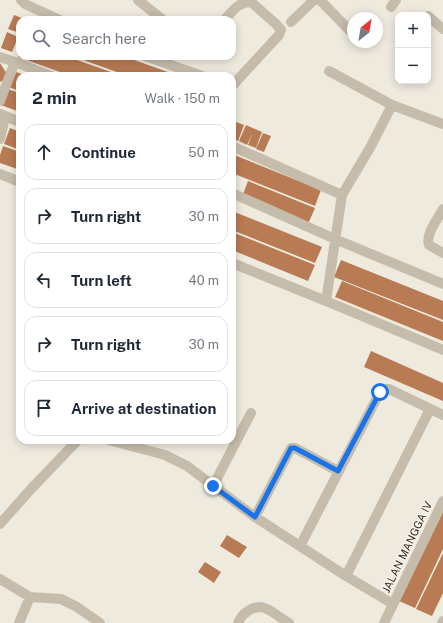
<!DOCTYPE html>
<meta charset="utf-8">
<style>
body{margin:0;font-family:"Public Sans",sans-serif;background:#f6f6f7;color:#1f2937}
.controls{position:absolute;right:12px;top:12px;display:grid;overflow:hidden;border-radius:8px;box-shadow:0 2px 10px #0003}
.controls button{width:36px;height:36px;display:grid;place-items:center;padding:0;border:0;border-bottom:1px solid #e0e1e3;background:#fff;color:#1f2937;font:20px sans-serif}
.compass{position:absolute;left:347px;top:12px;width:36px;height:36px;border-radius:50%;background:#fff;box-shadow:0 2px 10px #0003;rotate:31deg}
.stop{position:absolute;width:12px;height:12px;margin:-9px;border:3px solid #1a73e8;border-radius:50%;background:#fff}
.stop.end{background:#1a73e8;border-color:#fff;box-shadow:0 1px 4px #0008}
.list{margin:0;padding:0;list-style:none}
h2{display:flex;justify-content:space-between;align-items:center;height:52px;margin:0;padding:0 16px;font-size:17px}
h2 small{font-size:13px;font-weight:400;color:#747a83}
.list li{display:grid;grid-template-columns:26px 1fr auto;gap:12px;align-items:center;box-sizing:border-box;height:56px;margin:0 8px 8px;padding:0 8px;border:1px solid #e0e1e3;border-radius:12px}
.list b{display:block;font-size:15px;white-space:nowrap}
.list em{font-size:13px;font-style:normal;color:#747a83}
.icon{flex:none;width:22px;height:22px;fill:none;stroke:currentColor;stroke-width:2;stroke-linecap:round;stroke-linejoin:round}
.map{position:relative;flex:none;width:443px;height:623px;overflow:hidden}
.search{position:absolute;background:#fff;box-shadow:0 2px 10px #0003;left:16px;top:16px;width:220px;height:44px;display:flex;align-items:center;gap:10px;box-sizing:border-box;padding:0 14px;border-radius:12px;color:#747a83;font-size:15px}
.panel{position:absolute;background:#fff;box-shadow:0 2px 10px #0003;left:16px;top:72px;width:220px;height:372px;border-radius:12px}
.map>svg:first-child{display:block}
</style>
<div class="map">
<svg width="443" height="623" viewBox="0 0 443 623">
<rect width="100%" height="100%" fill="#efeade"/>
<!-- building -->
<path fill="#b87b53" d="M14,15L27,20H20V33L8,29Z
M7,32L18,37L12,52L1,48Z
M19,56H66L122,76H71L18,57Z
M72,56H123L179,76H128Z
M0,63L9,77L0,82Z
M13,71L28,76H20V91L8,87Z
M7,89L20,93V112L1,105Z
M236,122L244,125L238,141L232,139V132Z
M246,125L262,132L256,148L248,145L252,134L247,145L239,141Z
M10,128L20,132V150L4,144Z
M263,133L271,136L264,152L256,149Z
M3,146L20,152V170L0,163V155Z
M232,154L321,190L315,206L232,173Z
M248,181L315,208L308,224L242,197Z
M232,211L322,247L315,263L232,230Z
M232,232L315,265L308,281L232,250Z
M341,260L443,301V320L334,277Z
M342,281L443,322V341L335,297Z
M371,351L443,383V401L364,367Z
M443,508V549L415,608L399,601Z
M227,535L247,547L239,558L220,546Z
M443,553V593L432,616L416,609Z
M205,562L221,572L214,583L198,572Z"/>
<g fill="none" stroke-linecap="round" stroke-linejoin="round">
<!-- minor -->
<path stroke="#c6bcab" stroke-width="10" d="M21,0L25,4L60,20
M138,0L163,20
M320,0L353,34
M391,7L396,0
M428,16L443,29
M224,20C231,13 239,1 251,2L276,24L281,30L279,35L232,86
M291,22L314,0
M145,56L202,76
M0,57L15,62
M329,71L392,105L443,124
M0,101L15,62L51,76
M392,105L371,146L342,195L326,301L443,350
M0,114L20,122
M0,139L5,117
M232,146L342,195
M0,174L20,182
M232,193L335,239L443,284
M443,209C438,219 425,234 429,245L443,253
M232,263L326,301
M109,440L165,455L187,466L255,517L346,576L393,604
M213,486L251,413
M255,517L291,448H295L338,471
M0,524L31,489L78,440
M300,546L380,392L386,389H389L443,415
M346,576L430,409
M0,579L30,597L61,599L77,607L100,623
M19,623L30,597
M238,623C240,618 243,614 248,611C264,600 274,615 289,623
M384,623L443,501
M442,623L443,621"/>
</g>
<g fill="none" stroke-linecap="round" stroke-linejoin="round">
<!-- route -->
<path stroke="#1a73e8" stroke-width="5" d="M213,486L255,517L291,448H295L338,471L380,392"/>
</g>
<g text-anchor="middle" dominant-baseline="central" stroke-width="3" stroke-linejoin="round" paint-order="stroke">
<!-- street labels -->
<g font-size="11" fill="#352f29" stroke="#f8f3ea">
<text transform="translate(407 547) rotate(-64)">JALAN MANGGA IV</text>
</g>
</g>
</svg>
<div class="controls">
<button>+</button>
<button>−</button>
</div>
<svg class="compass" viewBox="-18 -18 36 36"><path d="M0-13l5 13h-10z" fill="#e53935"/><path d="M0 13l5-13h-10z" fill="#747a83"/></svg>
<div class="stop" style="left:380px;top:392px"></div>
<div class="stop end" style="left:213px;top:486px"></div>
<div class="search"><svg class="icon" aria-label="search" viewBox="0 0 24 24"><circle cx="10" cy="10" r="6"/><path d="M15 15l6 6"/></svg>Search here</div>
<section class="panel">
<h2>2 min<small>Walk · 150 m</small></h2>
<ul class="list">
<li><svg class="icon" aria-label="ahead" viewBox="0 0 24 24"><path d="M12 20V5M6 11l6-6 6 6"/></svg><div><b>Continue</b></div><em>50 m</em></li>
<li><svg class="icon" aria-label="right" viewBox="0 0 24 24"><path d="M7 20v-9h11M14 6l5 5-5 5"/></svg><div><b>Turn right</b></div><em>30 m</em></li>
<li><svg class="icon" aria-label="left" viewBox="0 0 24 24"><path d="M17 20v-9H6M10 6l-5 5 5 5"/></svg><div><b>Turn left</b></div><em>40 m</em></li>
<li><svg class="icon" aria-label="right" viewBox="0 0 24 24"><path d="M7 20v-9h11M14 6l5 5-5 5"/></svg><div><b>Turn right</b></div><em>30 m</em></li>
<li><svg class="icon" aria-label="arrive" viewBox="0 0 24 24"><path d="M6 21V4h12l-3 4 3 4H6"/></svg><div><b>Arrive at destination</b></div></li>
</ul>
</section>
</div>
